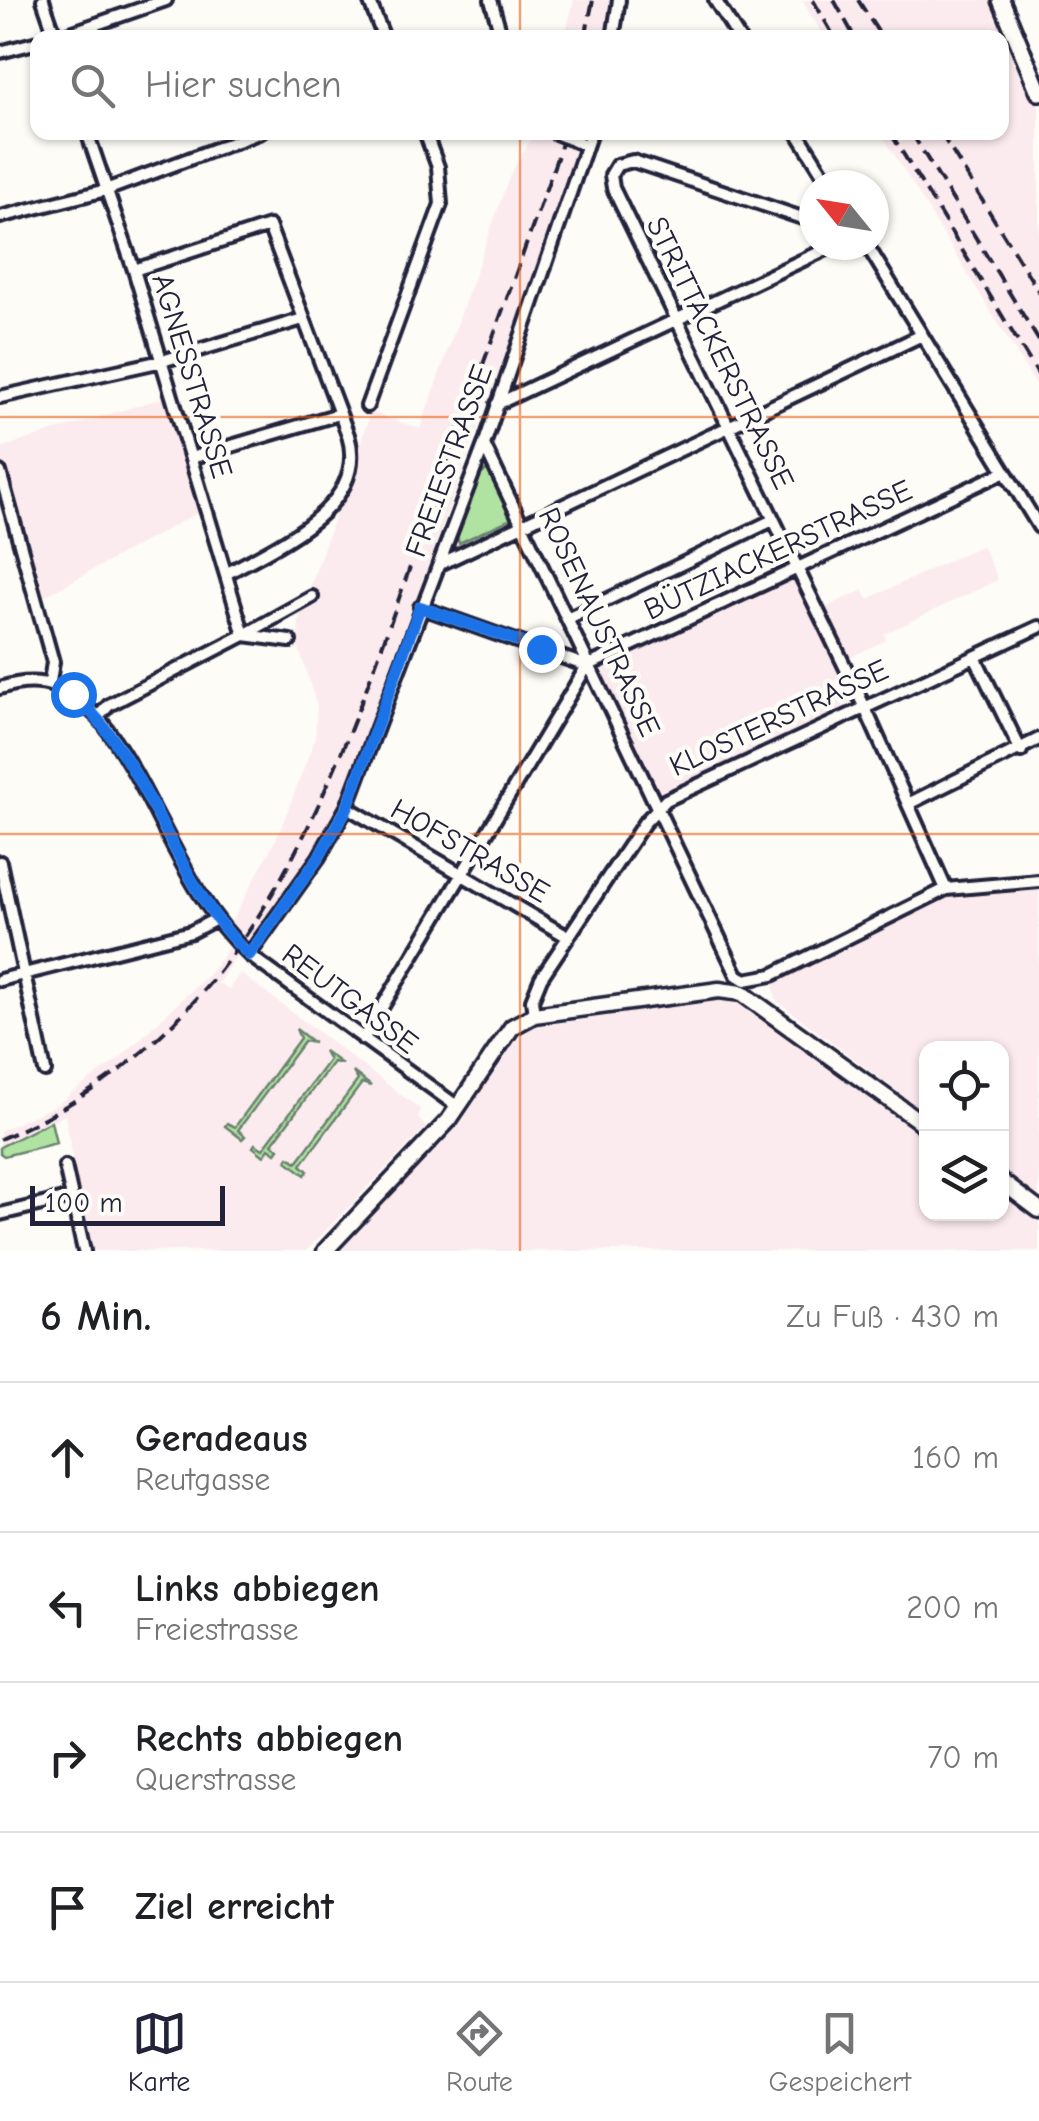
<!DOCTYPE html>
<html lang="de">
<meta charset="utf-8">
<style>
body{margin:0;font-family:"Comic Neue",sans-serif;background:#f2f2f2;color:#202124}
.controls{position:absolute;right:30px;bottom:30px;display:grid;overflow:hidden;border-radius:20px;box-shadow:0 2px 8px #0004}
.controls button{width:90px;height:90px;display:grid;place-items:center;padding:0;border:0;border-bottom:2px solid #e0e0e0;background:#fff;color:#202124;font:50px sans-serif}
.compass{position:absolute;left:799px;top:170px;width:90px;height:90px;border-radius:50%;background:#fff;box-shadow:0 2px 8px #0004;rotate:300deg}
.scale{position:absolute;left:30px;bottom:25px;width:195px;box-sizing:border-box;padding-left:10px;border:5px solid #22223b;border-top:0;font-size:28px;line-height:35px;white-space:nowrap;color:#22223b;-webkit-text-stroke:8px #fdfcf7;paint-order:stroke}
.stop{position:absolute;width:30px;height:30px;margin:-22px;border:8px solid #1a73e8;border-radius:50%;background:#fff}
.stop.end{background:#1a73e8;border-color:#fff;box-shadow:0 2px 10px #0008}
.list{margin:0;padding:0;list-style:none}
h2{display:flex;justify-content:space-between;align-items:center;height:130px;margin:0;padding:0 40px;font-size:42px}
h2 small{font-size:32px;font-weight:400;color:#757577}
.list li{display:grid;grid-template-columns:65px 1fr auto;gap:30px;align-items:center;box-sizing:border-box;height:150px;padding:0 40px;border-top:2px solid #e0e0e0}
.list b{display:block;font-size:38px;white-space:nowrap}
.list p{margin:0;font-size:32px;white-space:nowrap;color:#757577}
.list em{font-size:32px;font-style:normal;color:#757577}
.icon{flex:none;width:55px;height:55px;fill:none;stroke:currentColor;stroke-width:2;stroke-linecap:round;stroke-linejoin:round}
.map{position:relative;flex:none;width:1039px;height:1251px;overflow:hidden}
.search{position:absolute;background:#fff;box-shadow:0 2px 8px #0004;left:30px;right:30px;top:30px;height:110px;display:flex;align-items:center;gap:25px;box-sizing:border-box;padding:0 35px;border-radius:20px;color:#757577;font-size:38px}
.sheet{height:730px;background:#fff}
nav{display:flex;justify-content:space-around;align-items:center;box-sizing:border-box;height:140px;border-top:2px solid #e0e0e0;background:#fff;font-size:28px;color:#757577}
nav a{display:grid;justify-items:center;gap:5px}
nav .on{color:#22223b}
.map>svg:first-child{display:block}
</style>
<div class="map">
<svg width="1039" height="1251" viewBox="0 0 1039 1251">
<rect width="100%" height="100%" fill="#fdfcf7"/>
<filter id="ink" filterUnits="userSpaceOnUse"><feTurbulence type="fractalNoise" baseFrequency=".01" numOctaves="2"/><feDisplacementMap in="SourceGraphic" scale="20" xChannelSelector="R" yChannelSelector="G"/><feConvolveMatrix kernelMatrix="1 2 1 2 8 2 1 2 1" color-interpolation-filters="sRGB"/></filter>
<g filter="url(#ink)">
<!-- built -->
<path fill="#fcebee" d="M574,0H610L604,37H565Z
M802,0H1001L1039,92V390L881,133L1002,132V38L824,37Z
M535,133H581L555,218L351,775L327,833L295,886L251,944L246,941L218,983L229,989L240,973L420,1109L418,1118L426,1127L306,1251H89L65,1115L0,1147V1131L56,1105L121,1057L209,974L230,946L235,934L229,927L279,833L315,739L317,706L298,645L299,619L371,412L420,429L510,175Z
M172,395L206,508L36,601L0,473V448Z
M982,545L998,580L884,634L886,640L843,661L865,708L655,808L587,666L797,569L818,611L863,590L868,599Z
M1039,887V1197L1002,1169V1048H926V1113L777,1001L773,986L783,974L947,896Z
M722,1000L749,1007L926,1140V1214H1002V1195L1039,1223V1251H339L457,1128L515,1042L532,1027Z"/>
<!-- green -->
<path fill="#b0e2a2" stroke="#69826e" stroke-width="2.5" d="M489,467L513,518L459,543L456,534L476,480Z
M296,1029L314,1043L304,1041L238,1130L245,1136L242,1139L225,1126L227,1123L235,1127L300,1038Z
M324,1051L342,1064L333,1062L272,1144L279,1149L276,1153L269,1148L264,1156L253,1147L255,1144L263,1149L329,1060Z
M353,1072L371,1086L362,1083L301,1165L308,1171L305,1175L287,1161L289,1157L297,1162L358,1080Z
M51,1121L56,1143L4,1156L0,1153V1147Z"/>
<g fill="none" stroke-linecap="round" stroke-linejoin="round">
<defs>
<path id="minor" d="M43,0L56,38
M369,0L384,38
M491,0L502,38
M715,0L739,38
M56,38L166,0
M613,38L619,0
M0,52L38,42
M87,132L134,270L244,635L312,597
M797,132L830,185
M0,217L106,190L261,132
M814,222L633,161L617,165L611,175L613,188L865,708L946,889
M867,245L1039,527
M134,270L269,226L348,435C370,507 275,546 226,574
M0,397L162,361L303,319
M497,404L835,245
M367,406L441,204L438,167L425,132
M484,445L737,975L745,980L772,975L946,889L1039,881
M191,458L339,414
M0,472L53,662L50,682
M440,564L922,335
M420,607L587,666
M567,619L773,520
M975,657L1021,751
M0,688C44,674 65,687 98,717L109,705L244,635L290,641
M98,717C156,790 180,891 249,955L458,1107
M908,804L1039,739
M347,807L568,937
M0,862L45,1071
M249,955L319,857L347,807L484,445L591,132
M0,980L191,932L216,919
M534,1015L532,1000L541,978L644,823L666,800L1039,627
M363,1039L587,666L1004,472
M65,1166L84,1251
M0,1214L72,1197"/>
<path id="tertiary" d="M1002,1182L1039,1210
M325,1251L449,1120L512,1027L534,1015L719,990L742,993L926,1126"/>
<path id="secondary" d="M1001,0L1039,92"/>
</defs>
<!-- minor casing -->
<use href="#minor" stroke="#22223b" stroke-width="18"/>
<!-- tertiary casing -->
<use href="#tertiary" stroke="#22223b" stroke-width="21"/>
<!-- secondary casing -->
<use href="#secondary" stroke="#22223b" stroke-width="22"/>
<!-- minor -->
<use href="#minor" stroke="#fdfcf7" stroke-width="10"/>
<!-- tertiary -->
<use href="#tertiary" stroke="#fdfcf7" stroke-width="14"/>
<!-- secondary -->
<use href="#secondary" stroke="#fdfcf7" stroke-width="15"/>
<!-- rail -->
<path stroke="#22223b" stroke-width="4" stroke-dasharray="15 8" stroke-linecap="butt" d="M813,0L835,38
M834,0L855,38
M858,0L882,38
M585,38L593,0
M890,132L1039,376
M911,132L1039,341
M940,132L1039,292
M0,1139C266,1026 336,772 425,525C472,394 520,264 566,132"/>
<defs>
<path id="minor-bridge" d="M553,132L580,143"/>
</defs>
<!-- minor-bridge casing -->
<use href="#minor-bridge" stroke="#22223b" stroke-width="18" stroke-linecap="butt"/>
<!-- minor-bridge -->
<use href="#minor-bridge" stroke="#fdfcf7" stroke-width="10"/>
</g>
</g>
<g fill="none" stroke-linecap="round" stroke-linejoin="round" filter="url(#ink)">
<!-- route -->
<path stroke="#1a73e8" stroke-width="12" d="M73,694C154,766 171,882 249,955L319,857L347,808L420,607L541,649"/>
</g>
<!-- grid -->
<path fill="none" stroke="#e8590c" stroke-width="2.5" stroke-opacity="0.55" d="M520,0V38M520,132V1251M0,417H1039M0,834H1039"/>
<g text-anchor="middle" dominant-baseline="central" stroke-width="9" stroke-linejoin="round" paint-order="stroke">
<!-- street labels -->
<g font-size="30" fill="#22223b" stroke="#fdfcf7">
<text transform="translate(720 353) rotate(64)">STRITTACKERSTRASSE</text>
<text transform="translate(192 376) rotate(73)">AGNESSTRASSE</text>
<text transform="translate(449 461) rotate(-70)">FREIESTRASSE</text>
<text transform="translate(778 550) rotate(-25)">BÜTZIACKERSTRASSE</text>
<text transform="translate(599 622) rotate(65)">ROSENAUSTRASSE</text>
<text transform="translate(779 718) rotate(-25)">KLOSTERSTRASSE</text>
<text transform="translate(470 851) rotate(30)">HOFSTRASSE</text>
<text transform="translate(350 999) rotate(37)">REUTGASSE</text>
</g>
</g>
</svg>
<div class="controls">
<button><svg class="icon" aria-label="locate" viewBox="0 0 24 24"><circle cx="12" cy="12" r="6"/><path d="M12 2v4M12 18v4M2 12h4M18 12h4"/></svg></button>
<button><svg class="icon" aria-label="layers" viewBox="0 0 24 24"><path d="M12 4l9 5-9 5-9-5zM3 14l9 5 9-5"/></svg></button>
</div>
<svg class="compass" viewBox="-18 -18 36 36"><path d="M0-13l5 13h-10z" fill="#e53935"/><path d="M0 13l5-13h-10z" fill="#757577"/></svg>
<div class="scale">100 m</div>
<div class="stop" style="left:73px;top:694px"></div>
<div class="stop end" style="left:541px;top:649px"></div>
<div class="search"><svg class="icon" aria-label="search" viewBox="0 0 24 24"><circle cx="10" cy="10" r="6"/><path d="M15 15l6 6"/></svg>Hier suchen</div>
</div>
<section class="sheet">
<h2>6 Min.<small>Zu Fuß · 430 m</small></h2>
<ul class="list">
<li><svg class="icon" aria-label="ahead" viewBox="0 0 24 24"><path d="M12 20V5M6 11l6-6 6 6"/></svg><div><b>Geradeaus</b><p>Reutgasse</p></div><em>160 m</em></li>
<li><svg class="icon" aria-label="left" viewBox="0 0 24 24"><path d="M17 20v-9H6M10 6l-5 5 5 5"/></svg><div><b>Links abbiegen</b><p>Freiestrasse</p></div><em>200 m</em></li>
<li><svg class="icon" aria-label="right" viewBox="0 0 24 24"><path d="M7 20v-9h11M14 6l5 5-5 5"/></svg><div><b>Rechts abbiegen</b><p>Querstrasse</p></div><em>70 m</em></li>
<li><svg class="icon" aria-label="arrive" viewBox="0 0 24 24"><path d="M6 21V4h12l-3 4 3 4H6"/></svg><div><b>Ziel erreicht</b></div></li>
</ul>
</section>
<nav>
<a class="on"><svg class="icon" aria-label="map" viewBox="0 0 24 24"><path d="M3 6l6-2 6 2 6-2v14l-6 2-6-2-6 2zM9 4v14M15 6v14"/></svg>Karte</a>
<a><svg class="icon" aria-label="directions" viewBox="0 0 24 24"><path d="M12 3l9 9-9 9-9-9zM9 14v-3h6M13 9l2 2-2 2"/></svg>Route</a>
<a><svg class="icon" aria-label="saved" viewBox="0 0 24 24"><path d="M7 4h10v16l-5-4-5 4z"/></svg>Gespeichert</a>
</nav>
